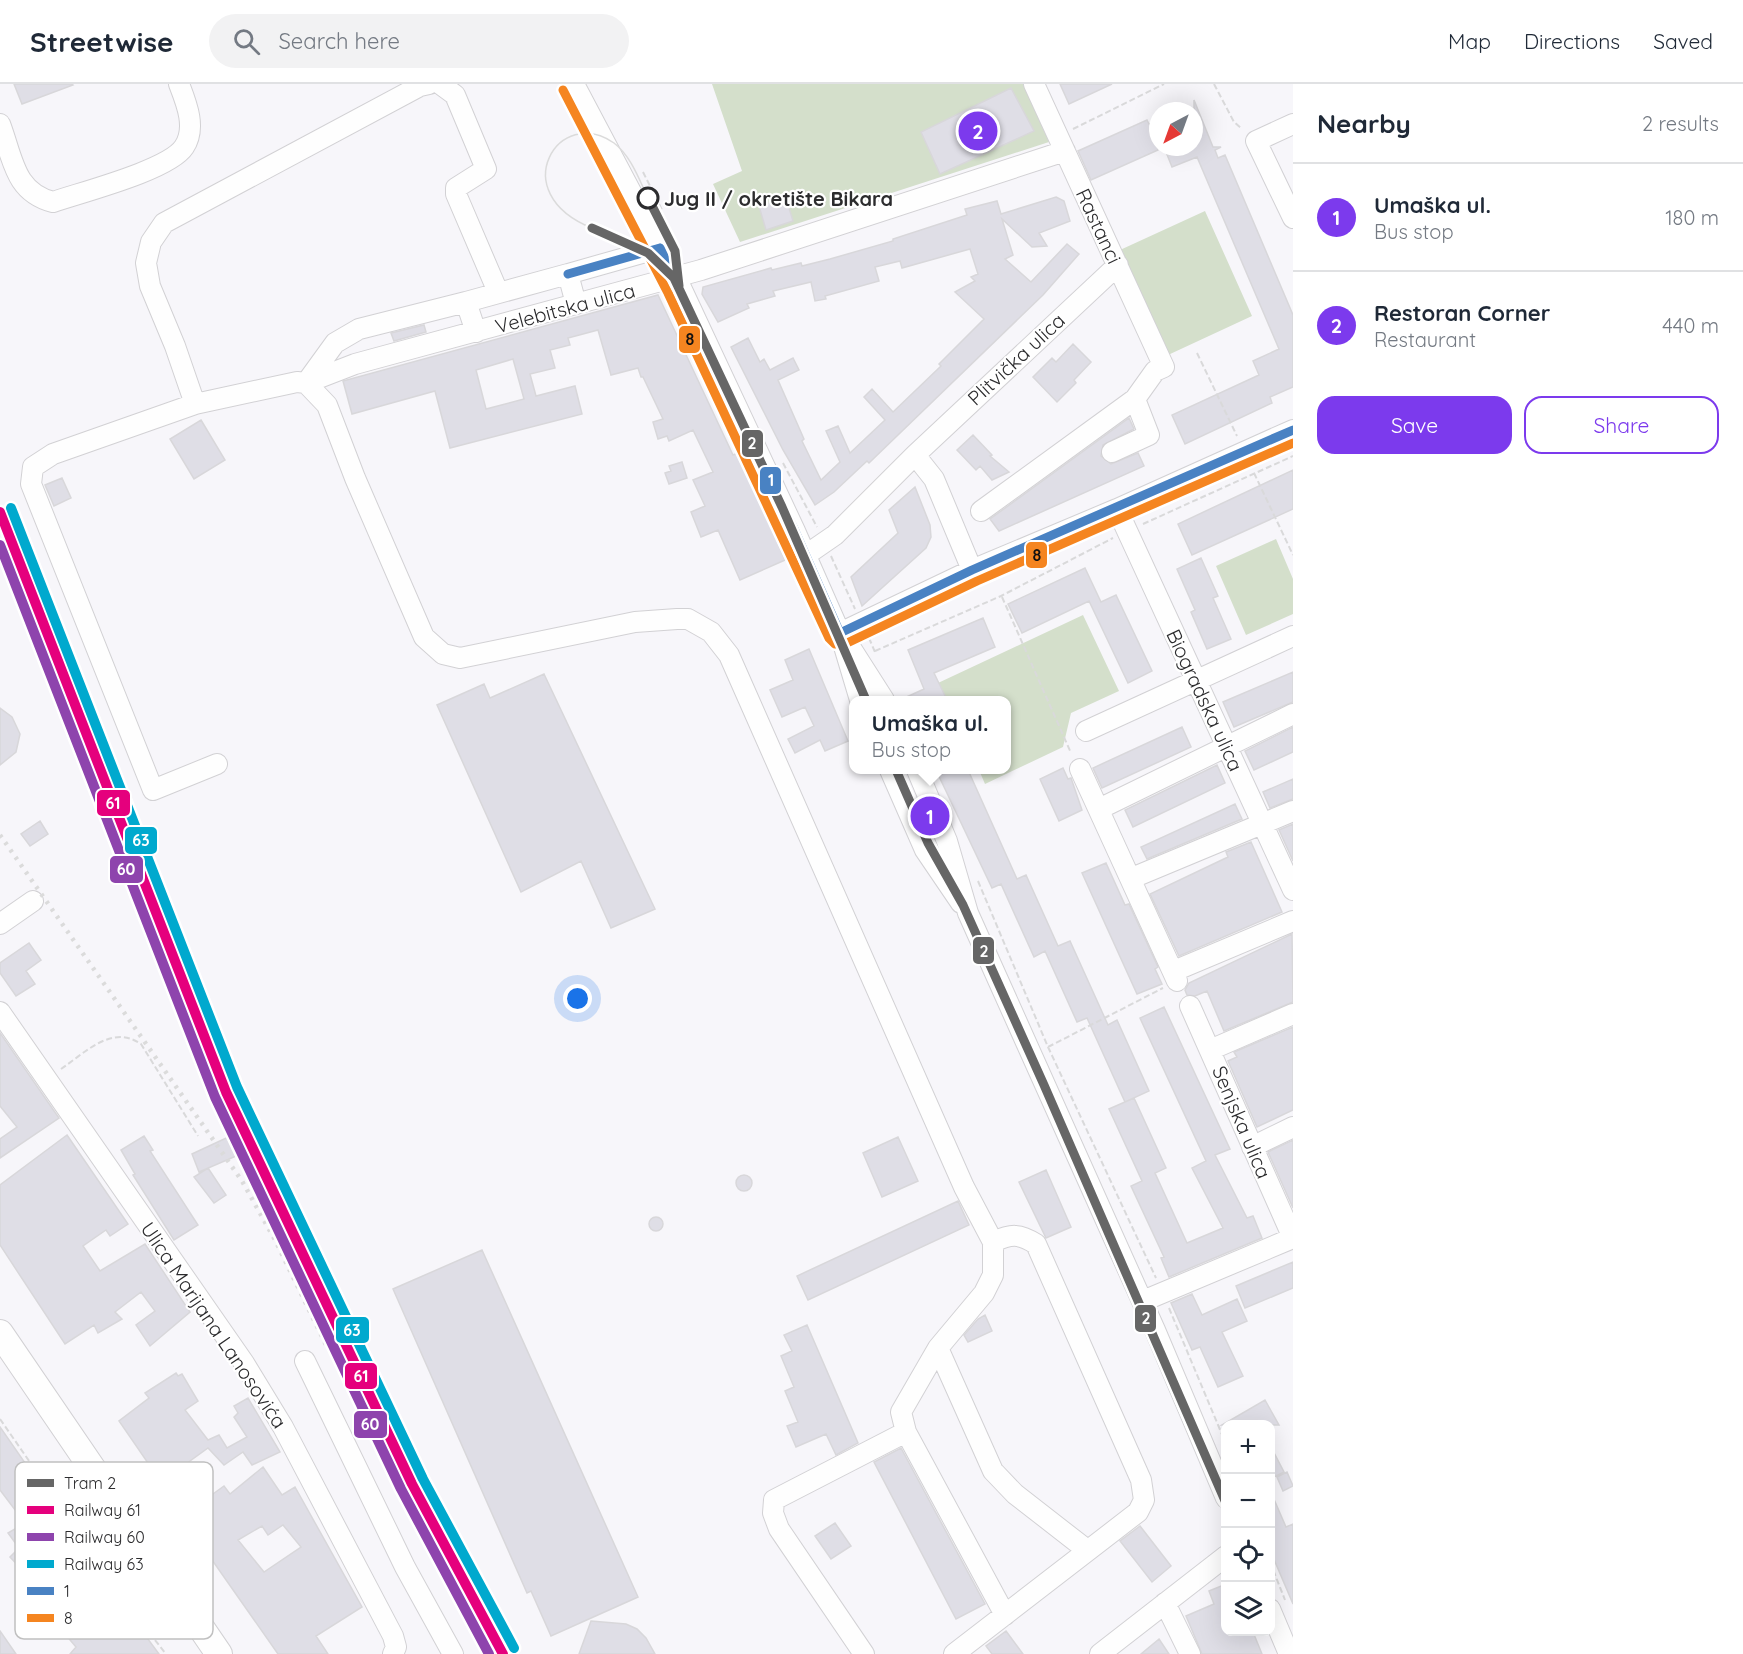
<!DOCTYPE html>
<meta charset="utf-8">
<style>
body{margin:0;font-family:Quicksand,sans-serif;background:#f2f2f3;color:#1f2937}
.controls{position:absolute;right:18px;bottom:18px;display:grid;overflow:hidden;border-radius:12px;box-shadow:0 6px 24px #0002}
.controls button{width:54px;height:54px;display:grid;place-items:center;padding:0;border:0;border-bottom:2px solid #e0e1e3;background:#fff;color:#1f2937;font:30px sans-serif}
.compass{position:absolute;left:1149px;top:18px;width:54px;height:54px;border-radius:50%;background:#fff;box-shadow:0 6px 24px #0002;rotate:221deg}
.you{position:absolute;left:578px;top:915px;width:21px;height:21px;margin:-15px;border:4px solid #fff;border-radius:50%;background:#1a73e8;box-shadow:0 0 0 9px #1a73e833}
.badge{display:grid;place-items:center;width:39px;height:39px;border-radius:50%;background:#7c3aed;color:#fff;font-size:20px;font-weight:700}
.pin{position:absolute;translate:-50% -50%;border:3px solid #fff;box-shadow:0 2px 6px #0006}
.popup{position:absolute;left:849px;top:612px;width:162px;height:78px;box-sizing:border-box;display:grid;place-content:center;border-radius:12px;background:#fff;filter:drop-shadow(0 2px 4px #0005);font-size:20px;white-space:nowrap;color:#747a83}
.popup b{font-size:22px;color:#1f2937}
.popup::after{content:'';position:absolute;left:50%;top:100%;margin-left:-12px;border:12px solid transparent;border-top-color:#fff}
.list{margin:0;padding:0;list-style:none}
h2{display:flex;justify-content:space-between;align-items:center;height:78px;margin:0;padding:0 24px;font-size:26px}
h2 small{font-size:20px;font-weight:400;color:#747a83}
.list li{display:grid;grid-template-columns:39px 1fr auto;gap:18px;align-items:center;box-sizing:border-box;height:108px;padding:0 24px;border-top:2px solid #e0e1e3}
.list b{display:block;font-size:22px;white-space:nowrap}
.list p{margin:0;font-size:20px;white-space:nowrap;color:#747a83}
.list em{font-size:20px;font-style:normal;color:#747a83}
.actions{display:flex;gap:12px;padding:18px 24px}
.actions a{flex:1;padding:14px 0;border:2px solid #7c3aed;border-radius:18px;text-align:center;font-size:21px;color:#7c3aed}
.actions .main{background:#7c3aed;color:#fff}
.icon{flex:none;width:33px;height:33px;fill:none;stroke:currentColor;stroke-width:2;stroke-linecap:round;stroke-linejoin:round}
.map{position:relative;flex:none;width:1293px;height:1570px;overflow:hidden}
header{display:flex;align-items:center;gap:36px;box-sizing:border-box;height:84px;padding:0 30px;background:#fff;border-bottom:2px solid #e0e1e3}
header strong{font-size:28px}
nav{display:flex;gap:33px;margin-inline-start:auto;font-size:21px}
.search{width:420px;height:54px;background:#f2f2f3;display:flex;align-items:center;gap:15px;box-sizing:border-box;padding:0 21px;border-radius:33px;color:#747a83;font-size:22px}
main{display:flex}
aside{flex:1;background:#fff}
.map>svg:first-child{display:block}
</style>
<header>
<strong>Streetwise</strong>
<div class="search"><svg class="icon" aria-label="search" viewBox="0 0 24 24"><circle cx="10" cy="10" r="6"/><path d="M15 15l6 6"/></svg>Search here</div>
<nav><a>Map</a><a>Directions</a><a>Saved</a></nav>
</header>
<main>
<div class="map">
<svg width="1293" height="1570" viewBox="0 0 1293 1570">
<rect width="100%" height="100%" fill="#f7f6fa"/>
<!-- green -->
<path fill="#d4dfcb" d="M712,0H1023L1049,58L740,158L713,100L742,87Z
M1205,127L1252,232L1168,271L1120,166Z
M1276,455L1293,495V530L1246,551L1216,482Z
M1083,531L1119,607L1071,629L1063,663L985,700L979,686H1006V616H947L938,599Z"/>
<!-- building -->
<path fill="#dfdee6" stroke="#d8d7da" stroke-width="1.5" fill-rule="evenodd" d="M14,0H72L73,1L22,20Z
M1060,0H1112L1069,20Z
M1011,4L1034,47L940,90L921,48Z
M1194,16L1213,63H1221L1215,66L1218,74L1225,71L1293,231V303L1270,313L1272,319L1185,360L1172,331L1259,291L1253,277L1279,265L1197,73L1172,83L1164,63H1194Z
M1147,36L1149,40L1158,37V66L1091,96L1078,67Z
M1056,113L1064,117L1070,137L1039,149L1047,162L1032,163L1002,135L1013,171L1005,175L1031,198L1067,160L1079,170L1043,211L869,379L867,377L834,408L815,421L783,366L731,263L748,254L760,278L764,275L770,286L793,274L799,286L778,296L804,355L802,357L821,396L840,378L826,347L838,342L850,369L885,336L864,313L872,305L893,328L941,282L939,280L984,235L955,208L975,197L971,193L978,190L970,165L902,184L900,177L875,183L879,197L825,212L826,215L815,217L811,198L773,207L775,212L747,220L749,224L718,238L702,210L703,203L771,184L772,186L801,179L802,182L830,175L893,157V155L967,131L965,125L997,117L1001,130Z
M786,114L793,137L766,146L759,122Z
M658,211L733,371L738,369L785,476L740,496L718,446L701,453L691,428L705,422L693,396L713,388L693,346L669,357L667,352L658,355L653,338L663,335L643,293H641L638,284L611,291L598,246L568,254L570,261L550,266L555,284L530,290L536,312L575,302L582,330L450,364L435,307L352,330L343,297ZM513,275L524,315L486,325L476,286Z
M424,241L426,248L394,257L391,249Z
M1073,260L1091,278L1074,296L1076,299L1057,318L1033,293L1052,274L1056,278Z
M1129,334L1134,345L1103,361L1101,372L1111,380L1138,369L1144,382L999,447L990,435Z
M201,336L225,376L194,395L170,355Z
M973,351L992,371L990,372L1009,388L992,396L980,382L976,386L957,366Z
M682,378L687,394L669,400L665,389L671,387L669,382Z
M1293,386V425L1192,471L1178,440Z
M62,394L71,414L54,422L45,401Z
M915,403L930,441L931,453L926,464L862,522L851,493L898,449L889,426Z
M1201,474L1218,512L1213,514L1231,555L1207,565L1191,528L1195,526L1177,485Z
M1085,484L1101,518L1116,511L1152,587L1128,599L1089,517L1022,549L1008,520Z
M983,534L995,563L934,589L947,616H900L924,605L908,566Z
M809,565L848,657L825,667L820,656L795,669L788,655L814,642L805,623L782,633L770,606L793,596L785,576Z
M1293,588V618L1234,643L1223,618Z
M544,590L655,825L611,844L581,777L521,808L437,621L484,600L490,614Z
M0,624L12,633L20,650L16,668L0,681Z
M1182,643L1191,663L1102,704L1093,684Z
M1293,643V668L1254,686L1245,667Z
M1217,681L1225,699L1133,743L1125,726Z
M1063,684L1068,695L1071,694L1082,726L1059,737L1040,695Z
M936,686H968L1017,795L1026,791L1058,862L1070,857L1108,941L1117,936L1149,1007L1125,1018L1087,934L1077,938L1045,867L1034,873L1001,800L992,804Z
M1293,695V715L1270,724L1263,708Z
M1235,720L1242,735L1147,775L1141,763Z
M40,737L48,750L30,762L21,750Z
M1293,740V777L1279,746Z
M1251,758L1282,828L1179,872L1150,810L1228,773L1226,768Z
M1106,779L1125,821L1129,820L1158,883L1155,885L1162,900L1137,910L1082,789Z
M1292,850L1293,918L1224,947L1207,907L1195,912L1187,911L1185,906L1189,899Z
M29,859L41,876L26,887L35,900L16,912L0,889V879Z
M1164,923L1230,1065L1215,1071L1247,1134L1253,1132L1262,1154L1169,1193L1161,1174L1164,1173L1131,1102L1142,1097L1109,1025L1134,1014L1166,1084L1155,1089L1187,1159L1223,1144L1192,1084L1206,1077L1140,934Z
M1293,943V1026L1257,1043L1228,977L1237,973L1234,968Z
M0,949L59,1034L0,1074V1055L17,1043L0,1022Z
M237,1049L248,1067L199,1088L192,1070Z
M67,1051L128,1140L110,1152L106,1146L83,1162L100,1187L145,1160L190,1228L150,1262L136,1241L155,1227L141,1208L115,1228L122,1235L98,1249L94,1241L65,1260L0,1161V1101Z
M144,1052L153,1066L150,1067L198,1141L174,1156L133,1091L135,1090L121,1066Z
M898,1053L918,1097L882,1113L863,1069Z
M1293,1056V1124L1268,1068Z
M208,1084L226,1111L214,1119L194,1093Z
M1046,1086L1071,1143L1046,1154L1019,1098Z
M736 1099a8 8 0 1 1 16 0a8 8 0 1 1-16 0Z
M958,1117L969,1141L808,1216L797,1192Z
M649 1140a7 7 0 1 1 14 0a7 7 0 1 1-14 0Z
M482,1166L638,1513L551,1552L531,1507L527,1509L393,1205Z
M1293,1178V1204L1245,1224L1236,1202Z
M1192,1210L1202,1231L1237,1215L1247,1237L1222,1248L1243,1292L1218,1303L1200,1263L1192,1266L1171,1219Z
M985,1231L992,1247L968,1258L964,1251L978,1235Z
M807,1241L858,1359L836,1371L826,1350L796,1363L787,1342L798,1338L785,1307L794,1303L781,1272L792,1267L784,1251Z
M176,1289L178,1292L182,1290L198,1317L185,1326L208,1356L219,1351L227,1364L247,1353L234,1333L238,1329L234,1322L248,1314L280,1368L252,1381L243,1368L224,1381L208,1364L161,1398L119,1337L149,1314L145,1309Z
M1265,1316L1279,1341H1222Z
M0,1343L139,1543L159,1570H70L76,1563L55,1538L91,1510L74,1487L55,1504L35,1479L24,1488L10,1473L19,1464L8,1449L25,1439L0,1406Z
M1270,1361L1284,1388L1270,1395Z
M901,1364L985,1520L956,1535L874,1378Z
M263,1383L282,1411L295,1403L362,1523L316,1552L328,1570H278L177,1426L200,1408L206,1415L224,1402L230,1410ZM283,1441L301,1463L264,1488L238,1456L262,1442L268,1451Z
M1287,1388L1293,1402L1283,1407L1277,1393Z
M1270,1406L1286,1443L1293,1440V1520L1270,1466Z
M835,1439L851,1462L831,1475L815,1452Z
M1140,1442L1171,1482L1152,1498L1120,1457Z
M1226,1500V1548H1253L1262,1570H1202L1186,1532L1214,1520L1209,1507Z
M591,1537L626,1540L637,1545L646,1554L655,1570H579Z
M0,1547L16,1570H0Z
M1006,1547L1023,1570H992L986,1562Z
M1159,1555L1169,1570H1141Z"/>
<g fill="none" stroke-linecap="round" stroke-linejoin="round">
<defs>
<path id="minor" d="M440,0L455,11L486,85L456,104V110L498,208
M574,0L676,193L795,447L840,549L860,616
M0,40C13,74 14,108 53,118C82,108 169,86 184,63C197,44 186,18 179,0
M1293,40L1256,57L1293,134
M568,190L660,164
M476,248L466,218L568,190L576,220
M306,299L355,280L701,186L1065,67
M306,299L335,259L359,245L466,218
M195,320L175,262L150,202L146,179L151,158L164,139L420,2L429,0
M1112,368L1149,351L1135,315
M915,371L934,395L972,486
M1117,425L1293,806
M981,427L1135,315L1155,287L1164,283L1034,0
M806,471L835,451L915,371L1118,181
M840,549L972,486L1117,425L1293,346
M847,558L884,616
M1086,647L1293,552
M217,680L153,706L31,400L33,383L53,370L195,320L297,298L306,299L327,321L355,394L424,553L443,570L460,574L635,538L677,535H688L711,548L729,571L964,1103L993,1158V1191L984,1209L938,1264L901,1328L906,1348L774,1416L773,1429L779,1445L864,1570
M1080,685L1177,897
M890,686L925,766L961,819
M917,686L947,757L968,829L1155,1246L1226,1414
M1099,725L1293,630
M1132,794L1293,727
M0,840L33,817
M1174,887L1293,837
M0,928L244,1279L283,1343L393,1552L396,1563L393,1570
M1210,966L1293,930
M1252,1063L1293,1043
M1143,1217L1293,1154L1190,922
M938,1264L993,1387L1015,1410L1087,1466
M305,1277L405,1483L453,1570
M906,1348L1005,1531
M1165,1519L1190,1570
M1270,1525L1289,1570
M954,1570L1138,1428L1144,1416L1141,1396L1036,1160C1019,1149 1011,1150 993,1158
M1100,1570L1226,1472"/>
<path id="major" d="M0,1249L219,1570"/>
</defs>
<!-- minor casing -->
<use href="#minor" stroke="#d2d1d4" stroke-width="22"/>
<!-- major casing -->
<use href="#major" stroke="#d2d1d4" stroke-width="28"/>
<!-- path -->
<path stroke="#d9d9da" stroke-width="2" stroke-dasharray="6 3" stroke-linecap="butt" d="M1214,0L1234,38L1242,45
M1073,45L1164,0
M643,88L662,126
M1197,269L1237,352
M783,379L817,443
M1254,389L1293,471
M1143,440L1293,372
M831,472L855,525
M1002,513L1071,669
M869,554L875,568
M875,567L1001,512L1113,454
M978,797L1048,963L1156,1194
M1048,963L1163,904
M61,985C86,968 112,940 141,960L198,1052
M1169,1224L1226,1360
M0,1335L140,1537L166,1570
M1270,1478L1285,1516"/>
<!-- minor -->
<use href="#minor" stroke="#fefefe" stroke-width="20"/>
<!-- major -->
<use href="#major" stroke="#fefefe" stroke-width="26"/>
<!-- tram -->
<path stroke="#dbdbdb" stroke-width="1.5" d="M592,144C503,108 560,20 614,59C631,72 639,95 648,114"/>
<!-- rail -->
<path stroke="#dbdbdb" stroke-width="4.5" stroke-dasharray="3 6" stroke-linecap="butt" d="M0,751L242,1097L275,1156L327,1263"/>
<defs>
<path id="bus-1" d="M660,164L795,447L840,549
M568,190L660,164
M840,549L972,486L1293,346"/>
<path id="bus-2" d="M563,6L668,209L829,554L835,560H845L977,497L1293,359"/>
</defs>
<!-- bus-1 casing -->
<use href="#bus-1" stroke="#fff" stroke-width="14"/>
<!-- bus-2 casing -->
<use href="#bus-2" stroke="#fff" stroke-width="14"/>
<!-- bus-1 -->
<use href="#bus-1" stroke="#4982c3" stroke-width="9"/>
<!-- bus-2 -->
<use href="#bus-2" stroke="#f58520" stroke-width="9"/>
<defs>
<path id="rail-1" d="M0,428L226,1008L412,1400L503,1570"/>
<path id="rail-2" d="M0,461L215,1013L401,1405L489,1570"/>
<path id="rail-3" d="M11,424L237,1003L423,1395L514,1564"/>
</defs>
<!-- rail-1 casing -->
<use href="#rail-1" stroke="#fff" stroke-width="15"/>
<!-- rail-2 casing -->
<use href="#rail-2" stroke="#fff" stroke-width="15"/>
<!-- rail-3 casing -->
<use href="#rail-3" stroke="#fff" stroke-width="15"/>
<!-- rail-1 -->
<use href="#rail-1" stroke="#e5007d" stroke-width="10"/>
<!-- rail-2 -->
<use href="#rail-2" stroke="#8e44ad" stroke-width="10"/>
<!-- rail-3 -->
<use href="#rail-3" stroke="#00a9ce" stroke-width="10"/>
<defs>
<path id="tram-1" d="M648,114L675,167L679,202
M592,144L648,169L674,194L782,423L866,616
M896,686L928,759L963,821L1044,1001L1226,1419"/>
</defs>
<!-- tram-1 casing -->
<use href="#tram-1" stroke="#fff" stroke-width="14"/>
<!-- tram-1 -->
<use href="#tram-1" stroke="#666" stroke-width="9"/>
</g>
<!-- markers -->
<circle fill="#fff" stroke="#2c2c2e" stroke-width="3" cx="648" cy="114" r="10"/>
<g text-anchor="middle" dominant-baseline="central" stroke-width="4.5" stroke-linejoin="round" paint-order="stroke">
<!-- stop labels -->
<g font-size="20" font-weight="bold" fill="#2c2c2e" stroke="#fff" text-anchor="start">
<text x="664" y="114">Jug II / okretište Bikara</text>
</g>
<!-- street labels -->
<g font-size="20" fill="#2c2c2e" stroke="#fff">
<text transform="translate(1099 142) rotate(65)">Rastanci</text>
<text transform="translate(565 224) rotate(-15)">Velebitska ulica</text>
<text transform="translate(1016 275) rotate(-43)">Plitvička ulica</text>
<text transform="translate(1205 616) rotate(65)">Biogradska ulica</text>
<text transform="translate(1242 1038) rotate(67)">Senjska ulica</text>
<text transform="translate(214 1241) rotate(56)">Ulica Marijana Lanosovića</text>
</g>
</g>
<!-- legend -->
<rect x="15" y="1378" width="198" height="177" rx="9" fill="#fff" stroke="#c0c0c0" stroke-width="1.5"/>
<rect x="27" y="1395" width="27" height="8" fill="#666"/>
<rect x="27" y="1422" width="27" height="8" fill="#e5007d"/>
<rect x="27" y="1449" width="27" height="8" fill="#8e44ad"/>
<rect x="27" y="1476" width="27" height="8" fill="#00a9ce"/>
<rect x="27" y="1503" width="27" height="8" fill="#4982c3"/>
<rect x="27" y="1530" width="27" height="8" fill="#f58520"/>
<g font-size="16" fill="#2c2c2e">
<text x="64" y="1405">Tram 2</text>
<text x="64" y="1432">Railway 61</text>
<text x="64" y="1459">Railway 60</text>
<text x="64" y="1486">Railway 63</text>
<text x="64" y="1513">1</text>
<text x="64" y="1540">8</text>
</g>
<g stroke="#fff" stroke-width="2">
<rect x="678" y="241" width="23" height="29" rx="6" fill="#f58520"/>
<rect x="741" y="345" width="23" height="29" rx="6" fill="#666"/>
<rect x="759" y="382" width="23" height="29" rx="6" fill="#4982c3"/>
<rect x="1025" y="457" width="23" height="28" rx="6" fill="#f58520"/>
<rect x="96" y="705" width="35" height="28" rx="6" fill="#e5007d"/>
<rect x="124" y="742" width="34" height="29" rx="6" fill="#00a9ce"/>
<rect x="109" y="771" width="35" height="29" rx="6" fill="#8e44ad"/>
<rect x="972" y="852" width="23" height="29" rx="6" fill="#666"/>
<rect x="1134" y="1220" width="23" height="29" rx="6" fill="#666"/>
<rect x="335" y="1232" width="35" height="28" rx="6" fill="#00a9ce"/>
<rect x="344" y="1278" width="34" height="28" rx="6" fill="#e5007d"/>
<rect x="353" y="1326" width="35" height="29" rx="6" fill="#8e44ad"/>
</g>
<g font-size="16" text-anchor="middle" font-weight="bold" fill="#fff">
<text x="752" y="365">2</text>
<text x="771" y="402">1</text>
<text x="113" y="725">61</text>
<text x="141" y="762">63</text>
<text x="126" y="791">60</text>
<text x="984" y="873">2</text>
<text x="1146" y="1240">2</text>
<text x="352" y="1252">63</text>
<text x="361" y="1298">61</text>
<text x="370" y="1346">60</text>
</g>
<g font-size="16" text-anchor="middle" font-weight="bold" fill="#111">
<text x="690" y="261">8</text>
<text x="1037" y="477">8</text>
</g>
</svg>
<div class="controls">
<button>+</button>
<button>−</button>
<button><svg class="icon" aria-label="locate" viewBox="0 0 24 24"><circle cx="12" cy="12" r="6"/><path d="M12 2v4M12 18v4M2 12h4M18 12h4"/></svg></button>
<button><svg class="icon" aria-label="layers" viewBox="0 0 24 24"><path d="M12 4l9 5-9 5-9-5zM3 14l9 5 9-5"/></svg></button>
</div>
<svg class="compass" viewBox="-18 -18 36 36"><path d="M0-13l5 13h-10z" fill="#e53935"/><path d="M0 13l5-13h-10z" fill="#747a83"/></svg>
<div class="you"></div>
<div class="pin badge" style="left:930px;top:732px">1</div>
<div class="popup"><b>Umaška ul.</b>Bus stop</div>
<div class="pin badge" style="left:978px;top:47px">2</div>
</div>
<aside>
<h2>Nearby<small>2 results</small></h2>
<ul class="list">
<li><span class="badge">1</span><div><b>Umaška ul.</b><p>Bus stop</p></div><em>180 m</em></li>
<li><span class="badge">2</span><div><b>Restoran Corner</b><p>Restaurant</p></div><em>440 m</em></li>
</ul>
<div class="actions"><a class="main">Save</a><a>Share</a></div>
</aside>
</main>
